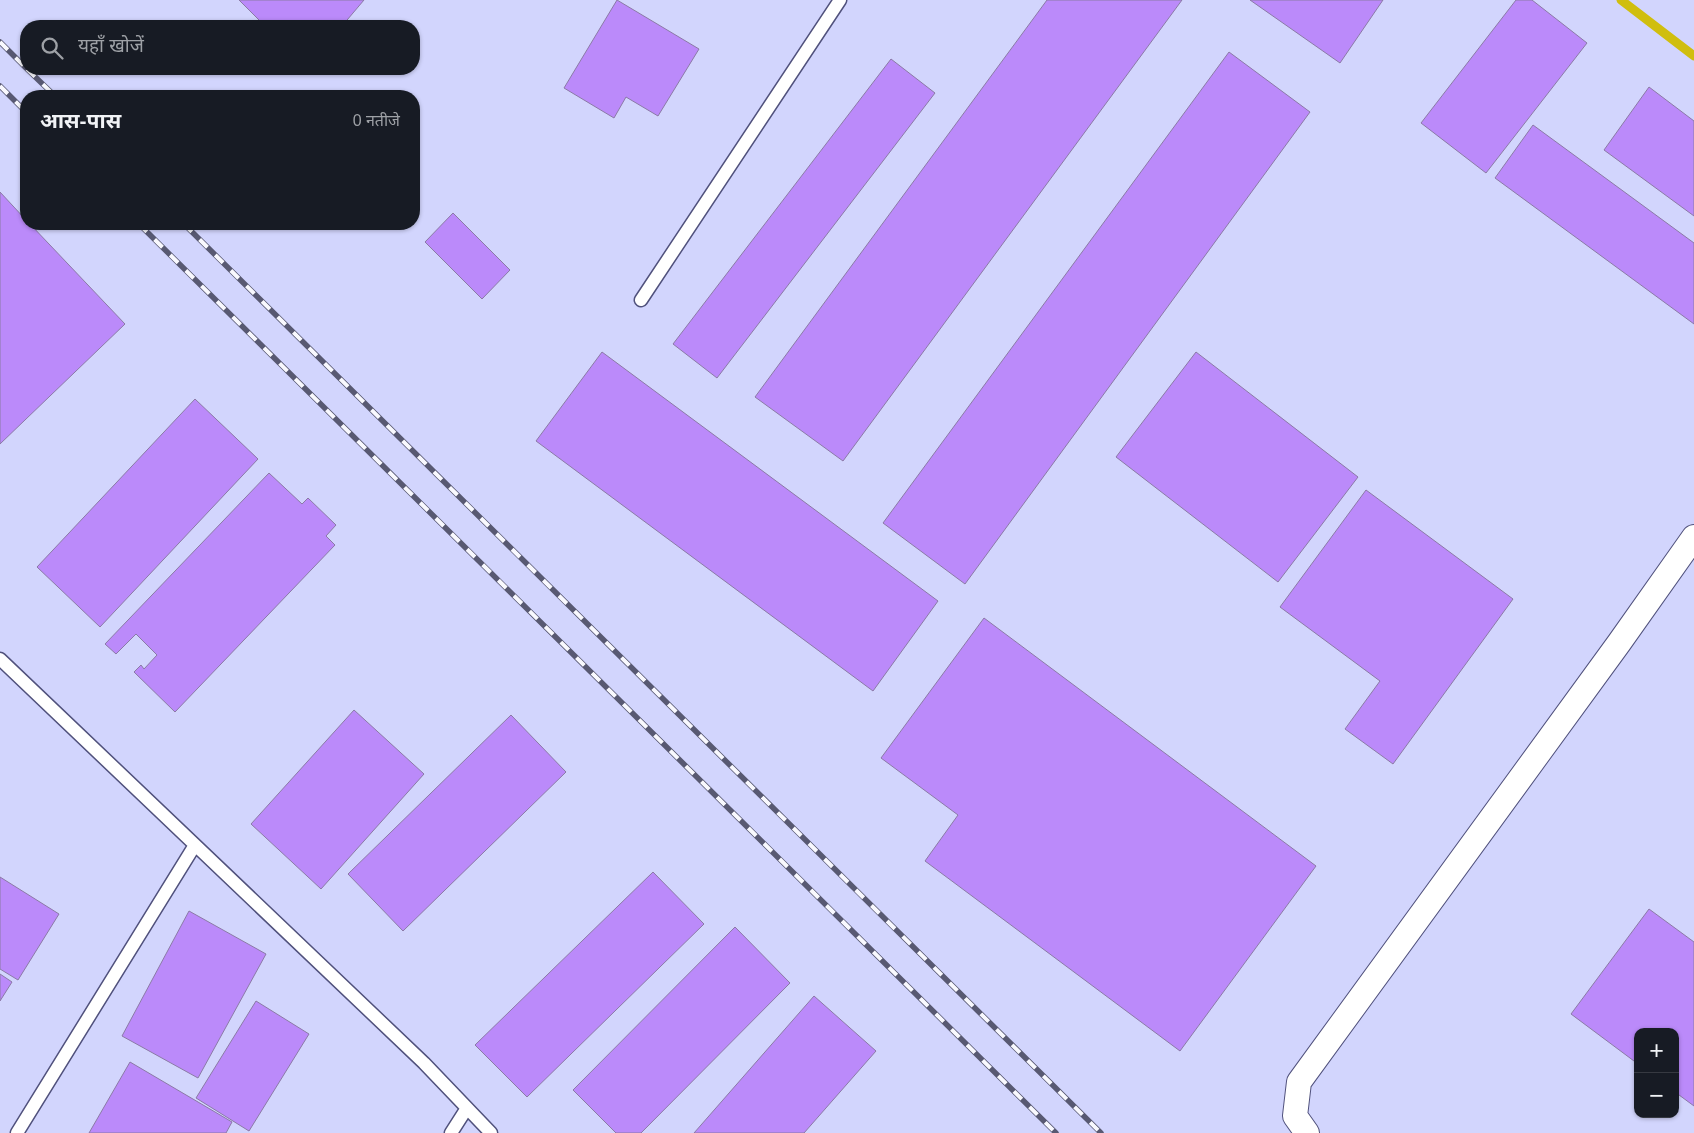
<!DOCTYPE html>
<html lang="hi">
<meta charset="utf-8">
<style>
body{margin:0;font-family:Helvetica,"Noto Sans Devanagari",sans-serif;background:#20242c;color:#f1f3f6}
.controls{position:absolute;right:15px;bottom:15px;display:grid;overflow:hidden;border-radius:10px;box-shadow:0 1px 4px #0004}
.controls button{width:45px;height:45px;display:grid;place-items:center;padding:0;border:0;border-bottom:1px solid #363941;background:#171b24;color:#f1f3f6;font:25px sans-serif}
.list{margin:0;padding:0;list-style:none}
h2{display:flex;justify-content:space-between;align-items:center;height:65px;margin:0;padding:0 20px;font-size:21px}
h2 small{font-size:16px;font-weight:400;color:#9ea1a6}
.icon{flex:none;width:28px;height:28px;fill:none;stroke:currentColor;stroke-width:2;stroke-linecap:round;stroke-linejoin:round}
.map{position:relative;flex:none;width:1694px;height:1133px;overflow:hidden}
.search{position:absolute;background:#171b24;box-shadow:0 1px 4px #0004;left:20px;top:20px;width:400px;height:55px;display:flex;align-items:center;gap:12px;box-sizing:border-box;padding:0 18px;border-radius:20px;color:#9ea1a6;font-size:19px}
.panel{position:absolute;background:#171b24;box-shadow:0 1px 4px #0004;left:20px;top:90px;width:400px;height:140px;border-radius:20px}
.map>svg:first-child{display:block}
</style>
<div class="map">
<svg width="1694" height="1133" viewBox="0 0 1694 1133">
<rect width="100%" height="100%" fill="#d2d5fd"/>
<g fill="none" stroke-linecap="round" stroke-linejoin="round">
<!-- stream -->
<path stroke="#d0be0e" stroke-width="9" d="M1621,0L1694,56"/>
</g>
<!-- building -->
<path fill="#bb8afa" stroke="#8b7aa6" d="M239,0H364L342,26H265Z
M617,0L699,49L658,116L626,97L614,118L564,88Z
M1047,0H1182L843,461L755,397Z
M1250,0H1383L1340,63Z
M1516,0H1532L1587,43L1486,173L1421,123Z
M1229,52L1310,112L965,584L883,523Z
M891,59L935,93L717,378L673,344Z
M1649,87L1694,121V216L1604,150Z
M1533,125L1694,243V324L1495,178Z
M0,192L26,220V224H30L125,324L0,444Z
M453,213L510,270L482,299L425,242Z
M602,352L938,601L873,691L536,441Z
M1196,352L1358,477L1278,582L1116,457Z
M195,399L258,459L100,627L37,567Z
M269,473L302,504L308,498L336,525L326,536L335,545L175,712L134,672L141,665L144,669L157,655L136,634L116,654L105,644Z
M1366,490L1513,599L1393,764L1345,729L1380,681L1280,607Z
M984,618L1316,866L1180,1051L925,861L958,815L881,758Z
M354,710L424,774L321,889L251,824Z
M511,715L566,772L403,931L348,874Z
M653,872L704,924L527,1097L475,1045Z
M0,877L59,914L18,980L0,969Z
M1649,909L1694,942V1106L1675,1092V1032H1638V1064L1571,1014Z
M189,911L266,954L198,1078L122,1036Z
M735,927L790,983L641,1133H616L573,1090Z
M0,974L12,982L0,1001Z
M814,996L876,1051L804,1133H694Z
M256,1001L309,1034L249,1131L196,1098Z
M130,1062L232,1122L226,1133H89Z"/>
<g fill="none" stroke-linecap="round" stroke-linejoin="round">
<defs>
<path id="lane" d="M641,300L840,0
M0,659L424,1063L491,1133
M17,1133L195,845
M451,1133L467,1108"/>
<path id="street" d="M1307,1133L1295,1116L1299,1082L1619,643L1694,537"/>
</defs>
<!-- lane casing -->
<use href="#lane" stroke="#50517c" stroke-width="15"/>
<!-- street casing -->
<use href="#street" stroke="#50517c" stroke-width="26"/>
<!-- lane -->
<use href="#lane" stroke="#fff" stroke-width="12"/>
<!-- street -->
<use href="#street" stroke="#fff" stroke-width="24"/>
<defs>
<path id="rail" d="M0,42L26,68
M27,69L55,96
M0,86L26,112
M139,224L1056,1133
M184,224L1101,1133"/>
</defs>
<!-- rail casing -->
<use href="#rail" stroke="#585972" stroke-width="5.5"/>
<!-- rail -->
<use href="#rail" stroke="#f9f9fe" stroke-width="4" stroke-dasharray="11" stroke-linecap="butt"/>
</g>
</svg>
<div class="controls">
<button>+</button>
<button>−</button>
</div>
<div class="search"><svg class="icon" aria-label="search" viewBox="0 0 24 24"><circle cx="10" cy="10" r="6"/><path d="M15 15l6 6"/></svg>यहाँ खोजें</div>
<section class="panel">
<h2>आस-पास<small>0 नतीजे</small></h2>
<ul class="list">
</ul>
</section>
</div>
